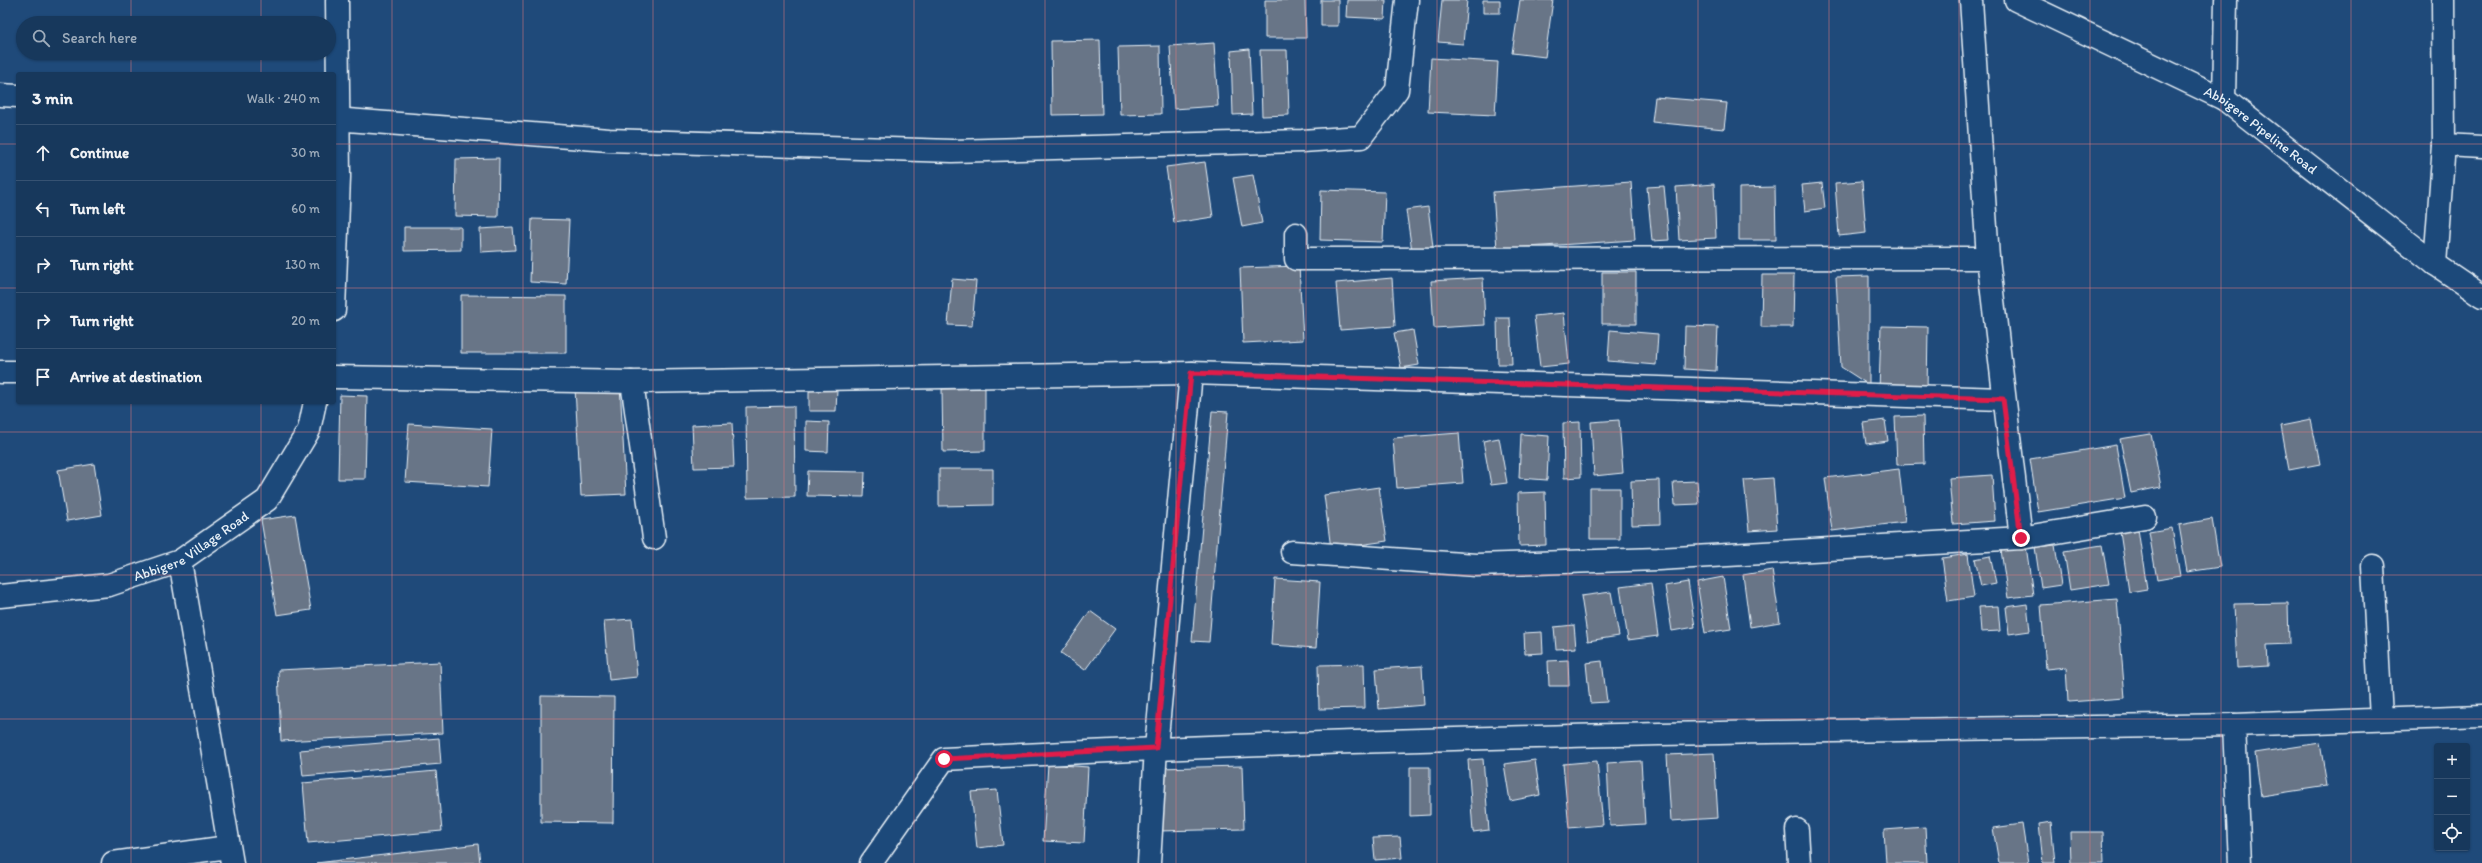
<!DOCTYPE html>
<meta charset="utf-8">
<style>
body{margin:0;font-family:Itim,sans-serif;background:#244365;color:#f1f3f6}
.controls{position:absolute;right:12px;bottom:12px;display:grid;overflow:hidden;border-radius:4px;box-shadow:0 1px 3px #0004}
.controls button{width:36px;height:36px;display:grid;place-items:center;padding:0;border:0;border-bottom:1px solid #365272;background:#17385c;color:#f1f3f6;font:20px sans-serif}
.stop{position:absolute;width:12px;height:12px;margin:-9px;border:3px solid #e11d48;border-radius:50%;background:#fff}
.stop.end{background:#e11d48;border-color:#fff;box-shadow:0 1px 4px #0008}
.list{margin:0;padding:0;list-style:none}
h2{display:flex;justify-content:space-between;align-items:center;height:52px;margin:0;padding:0 16px;font-size:17px}
h2 small{font-size:13px;font-weight:400;color:#9eacbb}
.list li{display:grid;grid-template-columns:26px 1fr auto;gap:12px;align-items:center;box-sizing:border-box;height:56px;padding:0 16px;border-top:1px solid #365272}
.list b{display:block;font-size:15px;white-space:nowrap}
.list em{font-size:13px;font-style:normal;color:#9eacbb}
.icon{flex:none;width:22px;height:22px;fill:none;stroke:currentColor;stroke-width:2;stroke-linecap:round;stroke-linejoin:round}
.map{position:relative;flex:none;width:2482px;height:863px;overflow:hidden}
.search{position:absolute;background:#17385c;box-shadow:0 1px 3px #0004;left:16px;top:16px;width:320px;height:44px;display:flex;align-items:center;gap:10px;box-sizing:border-box;padding:0 14px;border-radius:22px;color:#9eacbb;font-size:15px}
.panel{position:absolute;background:#17385c;box-shadow:0 1px 3px #0004;left:16px;top:72px;width:320px;height:332px;border-radius:4px}
.map>svg:first-child{display:block}
</style>
<div class="map">
<svg width="2482" height="863" viewBox="0 0 2482 863">
<rect width="100%" height="100%" fill="#1f4a7a"/>
<filter id="ink" filterUnits="userSpaceOnUse"><feTurbulence type="fractalNoise" baseFrequency=".025" numOctaves="2"/><feDisplacementMap in="SourceGraphic" scale="8" xChannelSelector="R" yChannelSelector="G"/><feConvolveMatrix kernelMatrix="1 2 1 2 8 2 1 2 1" color-interpolation-filters="sRGB"/></filter>
<g filter="url(#ink)">
<!-- building -->
<path fill="#687487" stroke="#e8f1f8" d="M1265,0H1305L1306,38H1265Z
M1321,0H1338V26H1321Z
M1347,0H1386L1385,19L1346,17Z
M1442,0H1467L1463,44L1438,42Z
M1483,0H1500V13H1483Z
M1520,0H1553L1545,57L1512,53Z
M1100,40L1102,114L1052,115L1051,41Z
M1214,43L1218,106L1174,109L1170,46Z
M1160,46L1161,114L1120,115L1118,47Z
M1249,49L1252,114L1233,115L1231,51Z
M1260,50H1287L1289,115L1262,116Z
M1431,58L1498,62L1495,115L1428,112Z
M1655,97L1727,103L1724,129L1652,122Z
M499,158L498,217L455,216L456,159Z
M1205,162L1213,217L1174,223L1166,167Z
M1253,175L1262,223L1242,227L1233,178Z
M1862,181L1866,233L1839,236L1835,183Z
M1631,182L1635,240L1497,249L1493,192Z
M1822,183L1825,208L1805,211L1802,185Z
M1714,184L1716,238L1679,240L1676,187Z
M1664,186L1669,240L1652,241L1647,187Z
M1775,187L1776,240H1739V188Z
M1321,190L1385,192L1383,242L1320,240Z
M1428,207L1433,247L1412,251L1406,210Z
M532,219L569,220L566,284L530,282Z
M404,227H461V250L404,251Z
M513,227L515,250L481,252L480,229Z
M1299,266L1303,340L1243,343L1240,268Z
M1602,272H1636V324H1602Z
M1762,275H1794L1793,327H1761Z
M1869,276V385L1841,367L1836,277Z
M1392,278L1395,326L1340,330L1336,283Z
M1483,278L1485,325L1434,328L1431,281Z
M952,279L976,281L972,326L948,325Z
M461,295L566,296V353H461Z
M1564,313L1569,364L1540,367L1534,316Z
M1497,318H1510L1512,364H1498Z
M1685,326L1718,327L1716,371L1684,369Z
M1881,326L1928,327L1927,392L1879,391Z
M1413,330L1419,365L1401,368L1394,333Z
M1610,330L1658,334L1656,365L1608,361Z
M620,385L626,494L581,496L575,388Z
M985,388V451L943,452L942,389Z
M809,389L837,390L836,411H809Z
M340,395L367,396L365,479H338Z
M794,406L795,497L747,498L746,407Z
M1212,411L1228,412L1209,642L1192,641Z
M1923,416L1924,464L1897,465L1895,417Z
M1619,420L1623,473L1594,476L1591,422Z
M1885,420L1888,441L1866,444L1863,423Z
M2311,420L2320,464L2289,470L2281,426Z
M806,421L829,422L828,452L806,451Z
M1580,422L1581,477L1564,478L1563,423Z
M732,423L734,467L694,468L692,425Z
M409,424L492,429L488,487L405,482Z
M1459,433L1463,483L1397,488L1393,438Z
M1521,434L1549,436L1547,480L1519,478Z
M2151,434L2161,487L2131,493L2120,439Z
M1499,438L1507,483L1491,485L1483,441Z
M2116,445L2125,498L2038,512L2030,459Z
M94,464L102,515L67,521L58,470Z
M939,469H993V505L939,506Z
M1899,469L1905,522L1832,531L1825,478Z
M808,471L865,472L864,497L807,496Z
M1992,475L1995,521L1953,524L1949,478Z
M1773,478L1777,529L1749,531L1744,480Z
M1659,480L1660,524L1632,525L1631,481Z
M1697,481L1699,504L1675,505L1673,482Z
M1379,487L1387,541L1331,549L1324,495Z
M1590,488H1620V539H1590Z
M1545,492L1546,545L1519,546L1518,493Z
M295,515L311,610L277,615L261,520Z
M2212,519L2220,567L2187,572L2179,525Z
M2172,528L2180,576L2157,580L2149,532Z
M2138,529L2147,589L2129,592L2120,532Z
M2055,545L2061,585L2041,588L2035,547Z
M2102,545L2109,584L2070,590L2064,551Z
M2026,546L2033,595L2008,598L2001,550Z
M1968,554L1974,597L1948,601L1942,558Z
M1990,556L1996,583L1981,586L1975,559Z
M1772,570L1780,622L1750,627L1743,575Z
M1723,577L1731,629L1705,633L1697,582Z
M1275,579L1320,582L1316,648L1271,645Z
M1688,582L1695,627L1672,631L1665,586Z
M1651,583L1658,636L1628,640L1620,587Z
M1611,592L1619,636L1588,641L1581,596Z
M2117,599L2125,698L2068,702L2066,667L2046,669L2041,605Z
M2288,603L2289,644L2267,645L2268,666L2237,668L2234,604Z
M2027,604L2030,631L2009,634L2006,607Z
M1998,606L2000,631L1981,632L1979,607Z
M1090,611L1115,629L1085,670L1061,653Z
M632,619L637,677L609,680L604,621Z
M1574,625L1576,648L1556,649L1554,627Z
M1542,632L1543,653L1525,654L1524,633Z
M1568,660L1569,686H1549L1548,661Z
M1602,661L1607,702L1590,703L1586,663Z
M440,662L443,733L281,741L278,670Z
M1364,664L1365,708L1319,709L1318,665Z
M1422,666L1424,705L1379,709L1376,669Z
M541,696L614,697L613,823L541,822Z
M439,738L441,764L303,776L300,750Z
M2320,743L2327,786L2261,796L2255,753Z
M1714,753L1718,818L1671,821L1667,755Z
M1483,759L1489,830L1473,832L1468,760Z
M1535,760L1540,795L1510,801L1504,764Z
M1597,761L1603,825L1569,828L1563,764Z
M1641,761L1645,824L1610,826L1607,763Z
M1048,764L1088,767L1084,843L1043,841Z
M1242,766L1244,829L1158,831L1157,768Z
M1410,767H1430V815L1410,816Z
M436,771L442,831L308,843L303,783Z
M997,790L1003,845L977,848L971,792Z
M2051,822L2055,863H2043L2039,824Z
M2022,824L2028,863H1999L1993,828Z
M1925,827L1927,863H1886L1884,830Z
M2070,832H2103L2104,863H2071Z
M1400,837L1402,858L1375,860L1373,838Z
M478,844L480,863H316Z"/>
<g fill="none" stroke-linecap="round" stroke-linejoin="round">
<defs>
<g id="minor">
<path d="M1971,0L1988,258L2021,538"/>
<path id="s1" d="M2016,0L2224,99L2435,264L2482,296"/>
<path d="M0,95L18,96"/>
<path d="M2224,99L2226,0"/>
<path d="M334,119L609,140L952,151L1302,141L1361,137L1397,90L1407,0"/>
<path d="M2444,145L2482,147"/>
<path d="M1296,234V259L1988,258"/>
<path d="M2435,264L2444,145L2443,0"/>
<path d="M334,310L339,177L337,0"/>
<path d="M0,372H18"/>
<path d="M334,377L632,382L1191,373L2003,399"/>
<path d="M632,382L654,538"/>
<path d="M1292,552L1476,565L1658,559L2021,538L2145,517"/>
<path d="M180,561L232,863"/>
<path d="M2373,566L2381,719"/>
<path id="s2" d="M0,596L109,585L180,561L267,500L309,430L315,402"/>
<path d="M1797,830L1799,863"/>
<path d="M113,863L228,847"/>
<path d="M871,863L944,759C1374,736 1804,731 2234,725"/>
<path d="M1149,863L1156,748L1191,373"/>
<path d="M2240,863L2234,725L2482,716"/>
</g>
</defs>
<!-- minor casing -->
<use href="#minor" stroke="#e8f1f8" stroke-width="25"/>
<!-- minor -->
<use href="#minor" stroke="#1f4a7a" stroke-width="22"/>
</g>
</g>
<g fill="none" stroke-linecap="round" stroke-linejoin="round" filter="url(#ink)">
<!-- route -->
<path stroke="#e11d48" stroke-width="5" d="M944,759L1156,748L1191,373L2003,399L2021,538"/>
</g>
<!-- grid -->
<path fill="none" stroke="#dd787b" stroke-width="1" stroke-opacity="0.55" d="M131,0V23M261,0V23M392,0V863M523,0V863M653,0V863M784,0V863M914,0V863M1045,0V863M1176,0V863M1306,0V863M1437,0V863M1568,0V863M1698,0V863M1829,0V863M1959,0V863M2090,0V863M2221,0V863M2351,0V863M131,53V74M261,53V74M0,144H18M334,144H2482M0,288H18M334,288H2482M131,402V863M261,402V863M0,432H2482M0,575H2482M0,719H2482"/>
<g text-anchor="middle" dominant-baseline="central" stroke-width="3" stroke-linejoin="round" paint-order="stroke">
<!-- street labels -->
<g font-size="14" fill="#e8f1f8" stroke="#1f4a7a">
<text stroke="none"><textPath href="#s1" startOffset="278">Abbigere Pipeline Road</textPath></text>
<text stroke="none"><textPath href="#s2" startOffset="201">Abbigere Village Road</textPath></text>
</g>
</g>
</svg>
<div class="controls">
<button>+</button>
<button>−</button>
<button><svg class="icon" aria-label="locate" viewBox="0 0 24 24"><circle cx="12" cy="12" r="6"/><path d="M12 2v4M12 18v4M2 12h4M18 12h4"/></svg></button>
</div>
<div class="stop" style="left:944px;top:759px"></div>
<div class="stop end" style="left:2021px;top:538px"></div>
<div class="search"><svg class="icon" aria-label="search" viewBox="0 0 24 24"><circle cx="10" cy="10" r="6"/><path d="M15 15l6 6"/></svg>Search here</div>
<section class="panel">
<h2>3 min<small>Walk · 240 m</small></h2>
<ul class="list">
<li><svg class="icon" aria-label="ahead" viewBox="0 0 24 24"><path d="M12 20V5M6 11l6-6 6 6"/></svg><div><b>Continue</b></div><em>30 m</em></li>
<li><svg class="icon" aria-label="left" viewBox="0 0 24 24"><path d="M17 20v-9H6M10 6l-5 5 5 5"/></svg><div><b>Turn left</b></div><em>60 m</em></li>
<li><svg class="icon" aria-label="right" viewBox="0 0 24 24"><path d="M7 20v-9h11M14 6l5 5-5 5"/></svg><div><b>Turn right</b></div><em>130 m</em></li>
<li><svg class="icon" aria-label="right" viewBox="0 0 24 24"><path d="M7 20v-9h11M14 6l5 5-5 5"/></svg><div><b>Turn right</b></div><em>20 m</em></li>
<li><svg class="icon" aria-label="arrive" viewBox="0 0 24 24"><path d="M6 21V4h12l-3 4 3 4H6"/></svg><div><b>Arrive at destination</b></div></li>
</ul>
</section>
</div>
